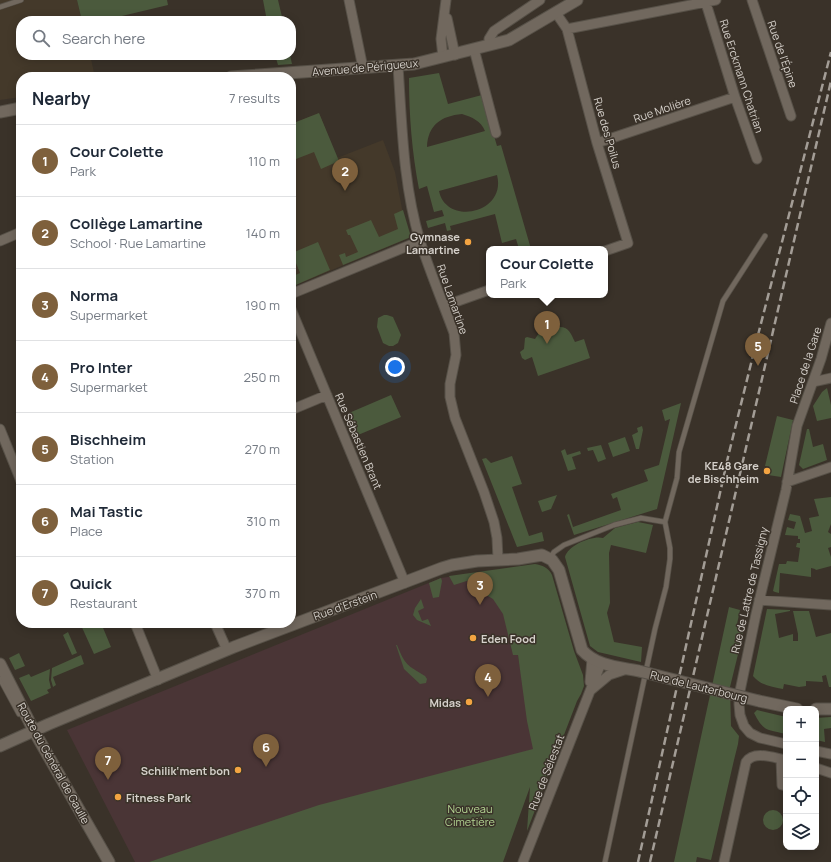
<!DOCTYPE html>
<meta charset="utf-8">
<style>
body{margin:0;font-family:Manrope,sans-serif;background:#f6f6f7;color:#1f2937}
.controls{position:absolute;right:12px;bottom:12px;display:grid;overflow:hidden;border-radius:8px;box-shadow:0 2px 10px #0003}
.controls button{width:36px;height:36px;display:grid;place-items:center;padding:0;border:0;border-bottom:1px solid #e0e1e3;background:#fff;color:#1f2937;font:20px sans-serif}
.you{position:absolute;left:395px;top:367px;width:14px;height:14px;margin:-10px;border:3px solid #fff;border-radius:50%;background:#1a73e8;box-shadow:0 0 0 6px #1a73e833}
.badge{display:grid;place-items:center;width:26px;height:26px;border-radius:50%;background:#7e603c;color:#fff;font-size:13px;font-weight:700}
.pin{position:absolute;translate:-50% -33px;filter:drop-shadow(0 1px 2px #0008)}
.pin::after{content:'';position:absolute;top:21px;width:14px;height:12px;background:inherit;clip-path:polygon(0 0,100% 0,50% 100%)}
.popup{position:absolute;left:486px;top:246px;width:122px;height:52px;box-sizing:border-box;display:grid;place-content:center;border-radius:8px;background:#fff;filter:drop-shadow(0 1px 3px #0005);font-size:13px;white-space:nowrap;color:#747a83}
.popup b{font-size:15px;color:#1f2937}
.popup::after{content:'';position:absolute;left:50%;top:100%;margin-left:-8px;border:8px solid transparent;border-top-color:#fff}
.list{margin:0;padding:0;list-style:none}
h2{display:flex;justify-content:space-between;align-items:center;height:52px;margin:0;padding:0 16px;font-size:17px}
h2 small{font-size:13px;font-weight:400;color:#747a83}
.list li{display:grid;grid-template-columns:26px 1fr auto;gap:12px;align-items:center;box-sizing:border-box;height:72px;padding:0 16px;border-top:1px solid #e0e1e3}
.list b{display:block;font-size:15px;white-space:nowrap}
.list p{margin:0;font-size:13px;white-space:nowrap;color:#747a83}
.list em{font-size:13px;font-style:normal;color:#747a83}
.icon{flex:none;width:22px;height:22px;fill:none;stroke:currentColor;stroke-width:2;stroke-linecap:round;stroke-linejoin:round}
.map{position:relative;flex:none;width:831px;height:862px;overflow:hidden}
.search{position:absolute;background:#fff;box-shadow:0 2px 10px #0003;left:16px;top:16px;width:280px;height:44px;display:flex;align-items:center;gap:10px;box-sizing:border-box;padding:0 14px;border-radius:16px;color:#747a83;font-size:15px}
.panel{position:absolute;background:#fff;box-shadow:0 2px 10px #0003;left:16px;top:72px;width:280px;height:556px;border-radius:16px}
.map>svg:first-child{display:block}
</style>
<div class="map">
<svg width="831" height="862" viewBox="0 0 831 862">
<rect width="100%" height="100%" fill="#3a3229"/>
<!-- commercial -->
<path fill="#4a3536" d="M480,572L507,611L515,638L534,749L149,862H135L67,730L441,578Z"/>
<!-- built -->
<path fill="#44392a" d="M0,0H77L82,21H21V55H90L95,77H21V97L0,100Z
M319,113L337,158L383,140L395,172L403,214L411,237L291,287V124Z"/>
<!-- green -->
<path fill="#4b5a3d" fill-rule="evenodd" d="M77,0H167L168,5L101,21H82Z
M263,0H278L283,21H267Z
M275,55H290L292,64L278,65Z
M439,73L448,104L482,95L497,146L501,145L531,249H519L516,239L502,243L495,214L450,226L451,230L447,231L445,223L428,228L426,221L444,216L442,210L434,212L427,186L419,189C412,152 409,116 409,78ZM462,114C472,117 481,121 485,131L427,147C428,125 441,116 462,114ZM497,175C507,214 446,226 439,191Z
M319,113L339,161L321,169L314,152L291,161V124Z
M403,210L411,237L343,265L339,255L345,253L346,257L358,252L350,235H348L346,230L371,220L379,237L398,229L394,214Z
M318,242L330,270L291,287V277L300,273L292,253Z
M384,315H387L393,317L401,335L398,343L393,346H389L383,343L377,327L378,318Z
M558,327C569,326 571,334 575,342L584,339L590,358L538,376L532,357L525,360L522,358L520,352L524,349L525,338L527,337L535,339L539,333L546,335L549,330L556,331Z
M827,388L831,405V418L817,421L813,406L822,392Z
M391,395L401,417L358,435L349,413Z
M681,403L657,509L574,535L567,515L569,514L573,527L621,510L617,497L613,499L611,494L648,481L644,470L659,465L670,419L665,421L662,410Z
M777,416L793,420L781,477L768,475L770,467L765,466Z
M642,426L643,430L639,449H636L632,435L638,432L637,428Z
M807,429H809L813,447L823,444L827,460L803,469L799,465Z
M625,437L630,451L613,457L608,443Z
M601,445L606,459L598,462L593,450L588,451L587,448Z
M565,449L567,455L580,451L581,454L572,457L576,469L568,471L561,451Z
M512,456L522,484L512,487L529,536L542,532L544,541L517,547L482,459L486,458L491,463Z
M557,495L551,509L542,512L538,501Z
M831,497V524L828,532L831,534V547L828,548L831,557V566L816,570L815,569L811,568V577L780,573L779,593L775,592L773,591L779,564H786L787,561L798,562L800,548L796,547L797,543H800V539H798V536L785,535L787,527L794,529L796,522L788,520L790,514L800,516L805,533L812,531L809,518L819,516L814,499Z
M638,522L653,525L646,553L611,545L609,553L610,603L607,613L614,642L642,647L641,662L598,652L590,646L565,557C568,545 593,535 603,538L615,528Z
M535,564C542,565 549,568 552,575L574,651L583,675L584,686L581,694L577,701L527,831L530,787L503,862H149L319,805L533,749L527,721L518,655H513L503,614L493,599L476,589L473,579L454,585L449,576Z
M441,578L442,581L439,597L433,598L429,583Z
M421,599L424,608L418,611L422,621L428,619L431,626L417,620L413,615L415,608Z
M729,607L740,610L737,624L743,634L730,687L731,726L739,736L738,744L734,760L711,860L697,857L696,862H674Z
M767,609L790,610V611L775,614L779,638L793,634V641H798V634L793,611H809L816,637L831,633V687H829L826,675L822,676L823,682L806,681V686L799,687L784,684L783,689C772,687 760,685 753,676Z
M80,623H101L111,647L94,654Z
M68,632L77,653L72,655L63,635Z
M396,645H397C405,665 407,665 425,676L427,679L426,683L420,684L404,669Z
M19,653L25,666L15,670L9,658Z
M81,655L84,664L53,677L56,685L53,687L51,680L52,668Z
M50,669L49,680L51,688L47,690L49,693L31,701L19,678L29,674L31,677Z
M757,710L786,717V734C766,729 764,732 754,713Z
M831,717V728L824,729L825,742L816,740V718Z
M763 820a10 10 0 1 1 20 0a10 10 0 1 1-20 0Z"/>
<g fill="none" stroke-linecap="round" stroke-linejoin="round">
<defs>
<path id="service" d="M0,7L21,0
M550,558L554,552L564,545L614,525L641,518L665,522
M0,679L19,714
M605,862L655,629L666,587L670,559V548L665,522L677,478L679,452L723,301L765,236"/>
<path id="minor" d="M349,0L363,68
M705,0L735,97L757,159
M752,0L791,116
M556,13L567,29L716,0
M447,18L455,55
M567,29L597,143L628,243L605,251
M490,45L489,39L494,31L540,0
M474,49L496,133
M443,57L441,39L446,0
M398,66C402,124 403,185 420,241C430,272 443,303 454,333L456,355L450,384V397L455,418L484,492L494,522L497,538L498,559
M597,143L735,97
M0,241L21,232
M291,294L420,241
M444,306L489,290
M291,309L405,583
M813,382L831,378
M291,410L327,395
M0,429L21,481
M787,482L831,467
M759,600L831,605
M135,623L158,680
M215,623L227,650
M590,682L592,659
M591,690L609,675L627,669
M786,744L760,738L750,733L744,726L740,715L739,704L740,691L756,614L786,490L797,426L821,359L831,323
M816,751L831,754
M781,759L782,785L786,786
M816,768L831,773
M523,862L601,663
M724,862L746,762C754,750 774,758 786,760"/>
<path id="tertiary" d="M231,77L414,64L509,40L577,0
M0,112L21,108
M759,701L797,709
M816,709H831
M0,746L49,724L234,647L442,568L452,565L477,561L518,559L542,555L552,560L559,570L582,650C596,666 619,667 639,671"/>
<path id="secondary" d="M0,664L34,731L109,862"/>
</defs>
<!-- service casing -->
<use href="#service" stroke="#575148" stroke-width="6"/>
<!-- minor casing -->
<use href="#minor" stroke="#575148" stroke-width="11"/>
<!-- tertiary casing -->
<use href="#tertiary" stroke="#575148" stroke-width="13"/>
<!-- secondary casing -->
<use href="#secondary" stroke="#575148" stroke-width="13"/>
<!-- service -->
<use href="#service" stroke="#71685e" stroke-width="4.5"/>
<!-- minor -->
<use href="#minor" stroke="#71685e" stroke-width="9"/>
<!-- tertiary -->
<use href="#tertiary" stroke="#71685e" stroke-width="11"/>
<!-- secondary -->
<use href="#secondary" stroke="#71685e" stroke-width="11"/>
<!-- rail -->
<path stroke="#a39d96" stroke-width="2.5" stroke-dasharray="8 4" stroke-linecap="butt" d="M638,862L728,457L758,335L831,52
M650,862L831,81"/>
<defs>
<path id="tertiary-bridge" d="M639,671L759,701"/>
</defs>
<!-- tertiary-bridge casing -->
<use href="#tertiary-bridge" stroke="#575148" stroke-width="13" stroke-linecap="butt"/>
<!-- tertiary-bridge -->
<use href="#tertiary-bridge" stroke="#71685e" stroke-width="11"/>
</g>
<!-- markers -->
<g fill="#f3a442" stroke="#3a3229" stroke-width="1.5">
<circle cx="468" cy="242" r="4"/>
<circle cx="767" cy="471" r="4"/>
<circle cx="473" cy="638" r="4"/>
<circle cx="469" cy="702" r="4"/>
<circle cx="238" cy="770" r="4"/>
<circle cx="118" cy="797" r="4"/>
</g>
<g text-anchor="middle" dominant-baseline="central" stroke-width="3" stroke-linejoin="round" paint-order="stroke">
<!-- street labels -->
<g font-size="11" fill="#d5d0ca" stroke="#3a3229">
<text transform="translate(783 54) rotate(71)">Rue de l'Épine</text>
<text transform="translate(365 67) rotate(-5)">Avenue de Périgueux</text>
<text transform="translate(742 76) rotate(72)">Rue Erckmann Chatrian</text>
<text transform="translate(662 109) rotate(-19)">Rue Molière</text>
<text transform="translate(608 133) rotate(74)">Rue des Poilus</text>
<text transform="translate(453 299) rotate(71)">Rue Lamartine</text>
<text transform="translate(805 365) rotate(-72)">Place de la Gare</text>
<text transform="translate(359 441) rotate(67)">Rue Sébastien Brant</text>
<text transform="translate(749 590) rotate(-77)">Rue de Lattre de Tassigny</text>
<text transform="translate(345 605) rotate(-20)">Rue d'Erstein</text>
<text transform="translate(699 686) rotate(14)">Rue de Lauterbourg</text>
<text transform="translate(54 763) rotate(61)">Route du Général de Gaulle</text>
<text transform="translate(546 772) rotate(-69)">Rue de Sélestat</text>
</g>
<!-- poi labels -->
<g font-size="11" font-weight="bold" fill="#d5d0ca" stroke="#3a3229" text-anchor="end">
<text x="460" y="236">Gymnase<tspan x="460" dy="13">Lamartine</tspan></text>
<text x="759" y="465">KE48 Gare<tspan x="759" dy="13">de Bischheim</tspan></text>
<text x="481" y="638" text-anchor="start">Eden Food</text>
<text x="461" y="702">Midas</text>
<text x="230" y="770">Schilik‘ment bon</text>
<text x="126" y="797" text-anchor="start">Fitness Park</text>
</g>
<!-- park labels -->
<g font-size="11" fill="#b3d593" stroke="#3a3229">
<text x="470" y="808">Nouveau<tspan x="470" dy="13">Cimetière</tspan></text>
</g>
</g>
</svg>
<div class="controls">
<button>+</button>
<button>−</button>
<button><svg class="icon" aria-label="locate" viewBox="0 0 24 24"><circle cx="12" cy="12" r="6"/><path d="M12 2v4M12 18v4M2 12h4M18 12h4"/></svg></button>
<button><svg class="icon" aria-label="layers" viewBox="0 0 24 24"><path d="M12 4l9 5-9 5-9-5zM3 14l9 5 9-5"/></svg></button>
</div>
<div class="you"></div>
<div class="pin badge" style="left:547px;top:344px">1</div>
<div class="popup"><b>Cour Colette</b>Park</div>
<div class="pin badge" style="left:345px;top:191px">2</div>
<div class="pin badge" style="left:480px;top:605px">3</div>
<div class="pin badge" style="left:488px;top:697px">4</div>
<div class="pin badge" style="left:758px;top:366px">5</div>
<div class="pin badge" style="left:266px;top:767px">6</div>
<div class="pin badge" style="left:108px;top:780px">7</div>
<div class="search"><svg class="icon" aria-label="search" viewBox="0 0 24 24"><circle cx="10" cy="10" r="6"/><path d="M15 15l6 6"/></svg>Search here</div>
<section class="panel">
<h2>Nearby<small>7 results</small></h2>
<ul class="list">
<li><span class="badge">1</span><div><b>Cour Colette</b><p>Park</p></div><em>110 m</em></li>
<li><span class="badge">2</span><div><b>Collège Lamartine</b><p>School · Rue Lamartine</p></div><em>140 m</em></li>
<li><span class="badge">3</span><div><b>Norma</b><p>Supermarket</p></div><em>190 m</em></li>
<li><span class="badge">4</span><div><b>Pro Inter</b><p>Supermarket</p></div><em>250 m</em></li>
<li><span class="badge">5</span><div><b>Bischheim</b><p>Station</p></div><em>270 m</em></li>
<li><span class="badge">6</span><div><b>Mai Tastic</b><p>Place</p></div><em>310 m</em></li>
<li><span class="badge">7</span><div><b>Quick</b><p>Restaurant</p></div><em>370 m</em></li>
</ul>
</section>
</div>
